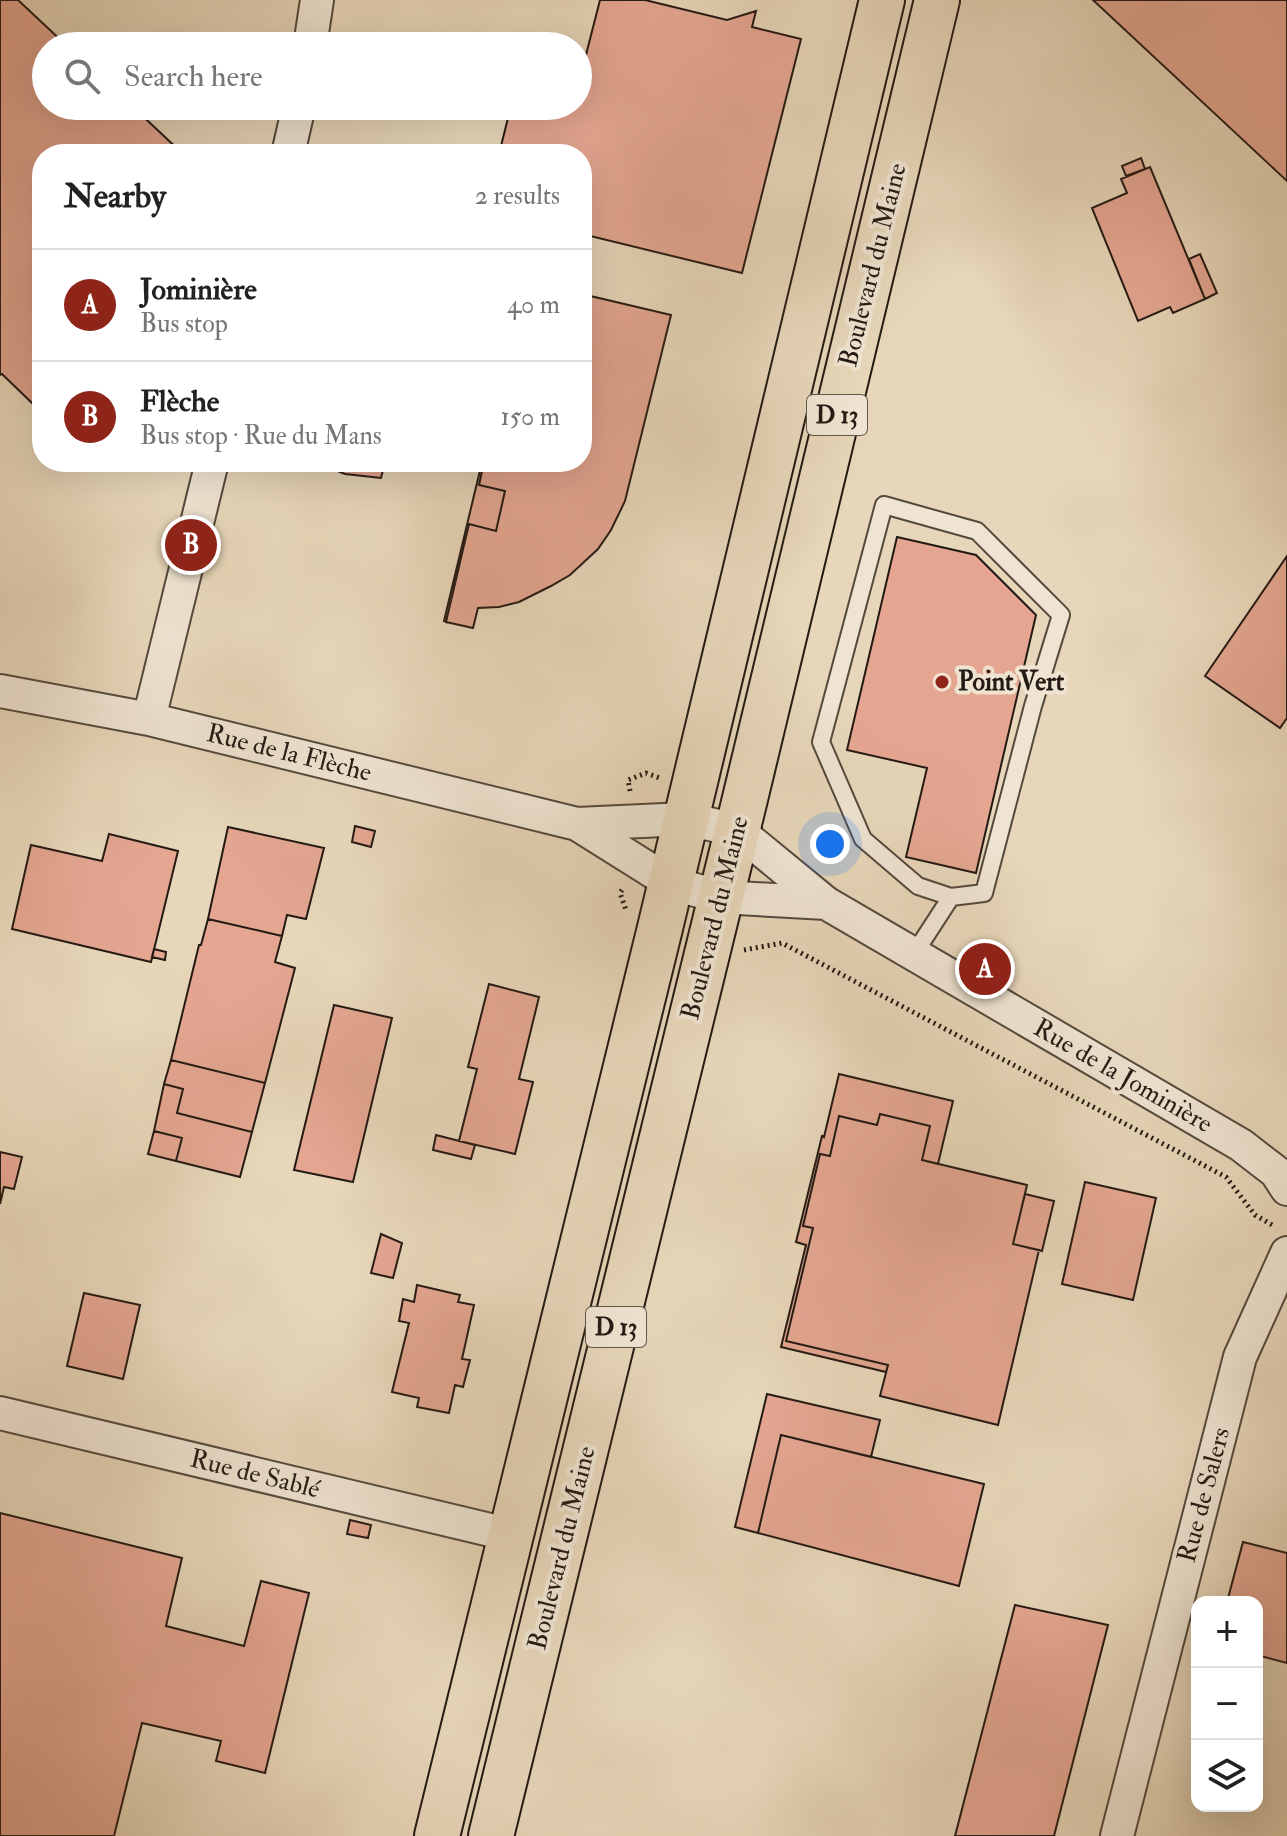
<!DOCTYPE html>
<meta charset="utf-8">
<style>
body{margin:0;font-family:"IM FELL Double Pica",serif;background:#f6f6f6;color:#222}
.controls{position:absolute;right:24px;bottom:24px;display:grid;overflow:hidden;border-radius:16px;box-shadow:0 8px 32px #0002}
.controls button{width:72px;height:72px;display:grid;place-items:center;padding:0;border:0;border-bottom:2px solid #e0e0e0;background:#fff;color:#222;font:40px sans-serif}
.you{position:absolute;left:830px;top:844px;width:28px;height:28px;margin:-20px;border:6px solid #fff;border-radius:50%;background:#1a73e8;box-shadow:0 0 0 12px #1a73e833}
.badge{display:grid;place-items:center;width:52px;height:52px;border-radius:50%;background:#8f2418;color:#fff;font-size:26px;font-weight:700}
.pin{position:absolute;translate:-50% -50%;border:4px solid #fff;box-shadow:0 2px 8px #0006}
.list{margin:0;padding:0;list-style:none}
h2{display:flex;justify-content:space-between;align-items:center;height:104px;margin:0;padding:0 32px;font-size:34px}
h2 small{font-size:26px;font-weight:400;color:#767676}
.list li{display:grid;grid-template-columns:52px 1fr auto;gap:24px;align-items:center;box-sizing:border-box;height:112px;padding:0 32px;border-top:2px solid #e0e0e0}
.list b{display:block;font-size:30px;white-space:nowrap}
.list p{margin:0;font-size:26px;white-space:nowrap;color:#767676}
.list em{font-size:26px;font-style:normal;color:#767676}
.icon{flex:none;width:44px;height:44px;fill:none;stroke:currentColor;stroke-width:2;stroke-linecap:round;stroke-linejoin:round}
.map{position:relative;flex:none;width:1287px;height:1836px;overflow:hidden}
.search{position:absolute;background:#fff;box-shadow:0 8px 32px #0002;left:32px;top:32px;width:560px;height:88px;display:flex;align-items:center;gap:20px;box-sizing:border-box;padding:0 28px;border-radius:44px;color:#767676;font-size:30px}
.panel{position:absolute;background:#fff;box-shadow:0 8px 32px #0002;left:32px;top:144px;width:560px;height:328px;border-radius:32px}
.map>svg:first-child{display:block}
</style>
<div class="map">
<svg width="1287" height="1836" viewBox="0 0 1287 1836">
<rect width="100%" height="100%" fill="#e7d6b9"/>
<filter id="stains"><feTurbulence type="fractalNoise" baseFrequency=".0025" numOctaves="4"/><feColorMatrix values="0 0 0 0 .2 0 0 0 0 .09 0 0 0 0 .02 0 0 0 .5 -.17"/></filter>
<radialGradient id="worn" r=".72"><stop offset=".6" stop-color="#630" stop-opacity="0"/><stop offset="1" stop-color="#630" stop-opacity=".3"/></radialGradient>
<!-- building -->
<path fill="#e4a691" stroke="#241a14" stroke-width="2" d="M0,0H18L67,46H46V106H132L183,154H42V393L32,403L2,374L0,375Z
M600,0H645L727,20L756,11L752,27L801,39L742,273L582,234V154H499L511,106H578V86Z
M1093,0H1287V181Z
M1141,158L1145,169L1126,176L1122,166Z
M1150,167L1205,299L1173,313L1170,307L1138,321L1092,208L1127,193L1121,179Z
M1200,254L1217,293L1205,299L1189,259Z
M582,294L671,315L625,501L611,530L598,549L570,575L551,586L519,602L499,607L478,608L473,628L446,622L469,524L496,531L505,491L479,485L484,462H582Z
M315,462H385L381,478L345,474Z
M482,462H484L479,485L505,491L496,531L469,524L446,622L444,621Z
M897,537L976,555L1036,615L976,873L906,857L927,768L847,750Z
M1287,556V718L1280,728L1205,676Z
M355,826L375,831L371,847L352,842Z
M228,827L324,848L306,919L287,915L282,936L208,919Z
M109,834L178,851L151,962L12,929L31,845L102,861Z
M208,919L282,936L275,962L295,968L265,1083L171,1060L199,945H201Z
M154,949L166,952L165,960L152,957Z
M489,984L539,997L519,1079L533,1082L515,1154L459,1141L477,1069L468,1067Z
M334,1005L392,1018L353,1182L294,1170Z
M171,1060L265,1083L252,1132L177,1113L183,1089L164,1084Z
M839,1074L953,1101L938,1164L922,1160L930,1126L880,1114L877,1125L839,1116L830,1156L820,1154L803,1226L813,1228L786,1341L888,1365L886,1372L781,1347L806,1245L796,1242L822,1136L824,1137Z
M164,1084L183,1089L177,1113L252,1132L240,1177L176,1161L182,1138L154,1131Z
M880,1114L930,1126L922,1160L1027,1185L1013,1244L1039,1250L998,1425L880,1396L888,1365L786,1341L813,1228L803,1226L820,1154L830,1156L839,1116L877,1125Z
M154,1131L182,1138L176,1161L148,1154Z
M436,1135L475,1145L471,1159L433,1150Z
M0,1152L22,1157L14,1189L4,1187L0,1204Z
M1085,1182L1156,1198L1133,1300L1062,1284Z
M1025,1194L1054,1201L1042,1251L1013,1244Z
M381,1234L402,1243L393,1278L371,1273Z
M417,1285L460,1295L458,1302L474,1305L462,1359L470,1360L463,1387L455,1385L449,1413L417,1407L419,1398L392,1392L409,1323L399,1321L403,1299L414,1302Z
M84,1293L140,1305L123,1379L67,1366Z
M767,1394L880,1420L871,1457L781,1435L758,1533L735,1527Z
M781,1435L984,1484L959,1586L758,1533Z
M0,1513L182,1558L166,1626L244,1646L261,1581L309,1593L265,1773L216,1761L221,1741L142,1723L114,1836H0Z
M350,1520L371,1525L368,1538L347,1534Z
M1243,1542L1287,1553V1663L1257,1655V1602H1227Z
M1015,1605L1108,1625L1054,1836H955Z"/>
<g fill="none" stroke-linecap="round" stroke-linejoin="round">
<defs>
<path id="lane" d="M914,954L951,897L984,893L1033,706L1061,615L977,531L884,505L821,742L863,839L918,886L951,897"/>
<path id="street" d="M310,46L317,0
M288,154L299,106
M0,691L149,719L577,824L686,819L737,830L826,903L1241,1145L1276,1172L1287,1189
M149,719L212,462
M577,824L671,883L720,897L826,903
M0,1413L511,1535
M1117,1836L1240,1357L1287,1253"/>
<path id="primary" d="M437,1836L660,928L882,0
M491,1836L743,807L937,0"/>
</defs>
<!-- lane casing -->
<use href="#lane" stroke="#55493d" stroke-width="20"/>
<!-- street casing -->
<use href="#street" stroke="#55493d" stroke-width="36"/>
<!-- primary casing -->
<use href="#primary" stroke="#241a14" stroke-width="48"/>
<!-- path -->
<path stroke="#241a14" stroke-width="5" stroke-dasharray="2 4" stroke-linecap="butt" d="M630,791L628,780L646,773L660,778
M622,890L620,893L626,910
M744,950L782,943L1226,1177L1255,1215L1274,1226"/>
<!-- lane -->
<use href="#lane" stroke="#efe4d2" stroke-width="16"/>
<!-- street -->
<use href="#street" stroke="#efe4d2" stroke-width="32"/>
<!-- primary -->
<use href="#primary" stroke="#e7d6b9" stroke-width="44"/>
</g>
<!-- markers -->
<circle fill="#8f2418" stroke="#efe4d2" stroke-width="3" cx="942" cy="682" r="8"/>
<g text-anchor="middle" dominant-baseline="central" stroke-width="8" stroke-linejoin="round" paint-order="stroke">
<!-- shield labels -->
<g fill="#efe4d2" stroke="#61574d" stroke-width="2">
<rect x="807" y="395" width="60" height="40" rx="6"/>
<rect x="586" y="1307" width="60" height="40" rx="6"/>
</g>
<g font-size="24" font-weight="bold" fill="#241a14">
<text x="837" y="415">D 13</text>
<text x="616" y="1327">D 13</text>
</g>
<!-- street labels -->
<g font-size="26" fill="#241a14" stroke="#efe4d2">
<text transform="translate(873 265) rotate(-76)">Boulevard du Maine</text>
<text transform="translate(289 753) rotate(14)">Rue de la Flèche</text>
<text transform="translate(715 918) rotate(-76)">Boulevard du Maine</text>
<text transform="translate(1123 1076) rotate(30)">Rue de la Jominière</text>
<text transform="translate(255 1474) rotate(14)">Rue de Sablé</text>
<text transform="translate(1204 1495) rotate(-75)">Rue de Salers</text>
<text transform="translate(562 1548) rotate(-76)">Boulevard du Maine</text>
</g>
<!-- poi labels -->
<g font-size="26" font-weight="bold" fill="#241a14" stroke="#efe4d2" text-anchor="start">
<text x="958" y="682">Point Vert</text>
</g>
</g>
<rect width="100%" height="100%" filter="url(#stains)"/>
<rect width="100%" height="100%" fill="url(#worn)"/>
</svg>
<div class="controls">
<button>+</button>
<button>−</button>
<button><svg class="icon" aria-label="layers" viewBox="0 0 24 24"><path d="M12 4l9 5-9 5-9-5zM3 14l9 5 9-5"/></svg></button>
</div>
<div class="you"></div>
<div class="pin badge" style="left:985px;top:969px">A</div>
<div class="pin badge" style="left:191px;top:545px">B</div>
<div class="search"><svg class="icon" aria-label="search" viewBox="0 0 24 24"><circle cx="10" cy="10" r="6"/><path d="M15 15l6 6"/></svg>Search here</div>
<section class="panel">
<h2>Nearby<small>2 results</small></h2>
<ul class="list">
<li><span class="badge">A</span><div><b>Jominière</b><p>Bus stop</p></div><em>40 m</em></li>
<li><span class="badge">B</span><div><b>Flèche</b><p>Bus stop · Rue du Mans</p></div><em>150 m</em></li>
</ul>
</section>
</div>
